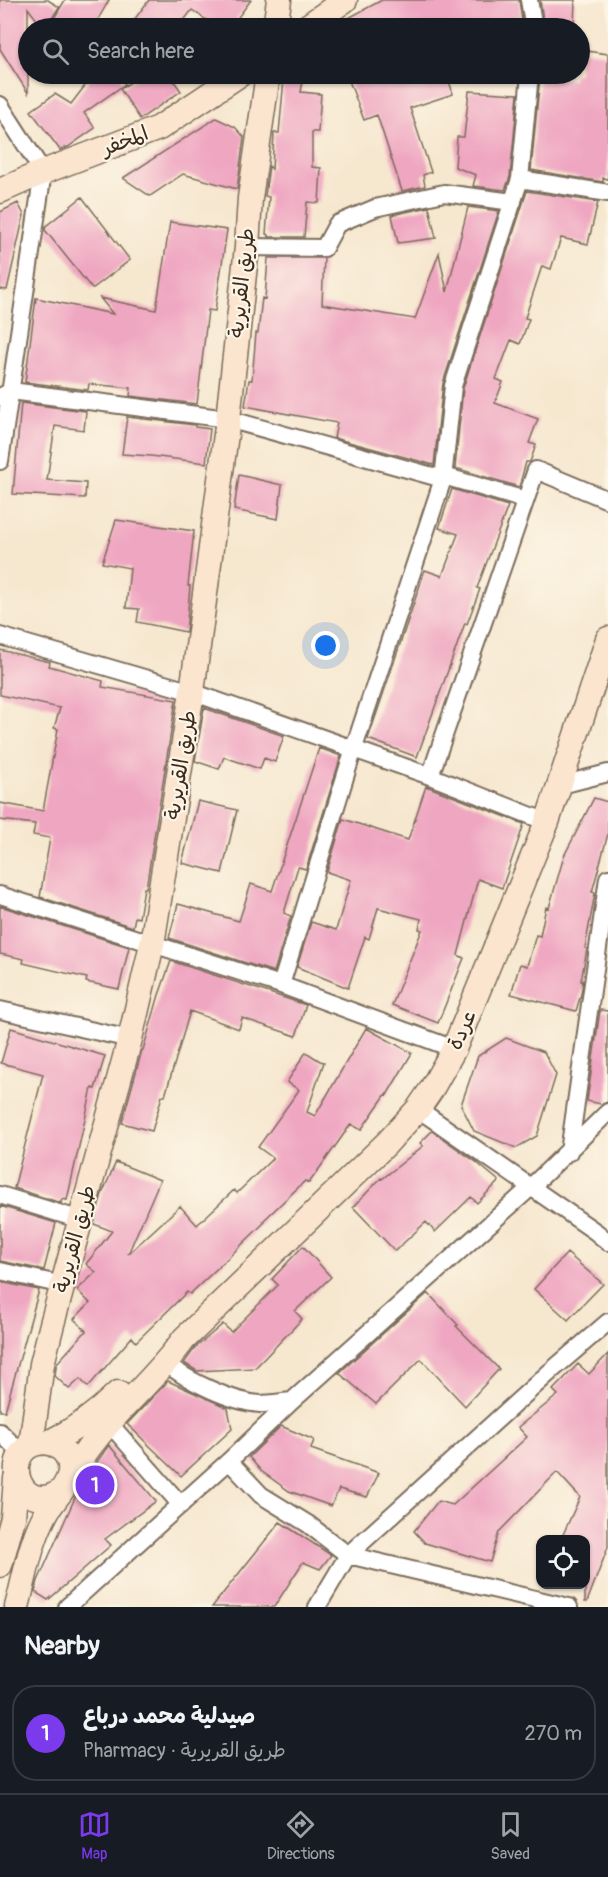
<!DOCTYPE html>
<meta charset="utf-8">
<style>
body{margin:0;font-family:Pangolin,"Playpen Sans Arabic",sans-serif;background:#20242c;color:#f1f3f6}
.controls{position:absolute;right:18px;bottom:18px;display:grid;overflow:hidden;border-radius:12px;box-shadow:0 2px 4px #0004}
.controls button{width:54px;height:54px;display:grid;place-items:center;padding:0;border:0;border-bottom:2px solid #363941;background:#171b24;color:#f1f3f6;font:30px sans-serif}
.you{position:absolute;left:326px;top:646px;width:21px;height:21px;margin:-15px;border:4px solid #fff;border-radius:50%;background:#1a73e8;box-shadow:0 0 0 9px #1a73e833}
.badge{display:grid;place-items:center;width:39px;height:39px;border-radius:50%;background:#7c3aed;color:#fff;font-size:20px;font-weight:700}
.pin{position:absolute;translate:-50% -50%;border:3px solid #fff;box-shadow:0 2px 6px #0006}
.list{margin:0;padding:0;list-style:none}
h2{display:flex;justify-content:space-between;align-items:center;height:78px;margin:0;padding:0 24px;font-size:26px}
h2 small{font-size:20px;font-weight:400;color:#9ea1a6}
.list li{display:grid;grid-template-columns:39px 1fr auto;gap:18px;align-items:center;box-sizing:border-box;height:96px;margin:0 12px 12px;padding:0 12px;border:2px solid #363941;border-radius:24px}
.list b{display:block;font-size:22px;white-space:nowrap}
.list p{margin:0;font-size:20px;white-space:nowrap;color:#9ea1a6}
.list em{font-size:20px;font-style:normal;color:#9ea1a6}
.icon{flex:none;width:33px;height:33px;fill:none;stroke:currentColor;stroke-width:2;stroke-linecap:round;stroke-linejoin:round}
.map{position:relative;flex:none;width:608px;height:1607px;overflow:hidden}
.search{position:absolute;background:#171b24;box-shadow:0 2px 4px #0004;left:18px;right:18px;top:18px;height:66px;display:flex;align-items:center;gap:15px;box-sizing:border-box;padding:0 21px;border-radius:33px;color:#9ea1a6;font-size:22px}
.sheet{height:186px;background:#171b24}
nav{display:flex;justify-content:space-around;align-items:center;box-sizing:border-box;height:84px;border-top:2px solid #363941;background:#171b24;font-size:16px;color:#9ea1a6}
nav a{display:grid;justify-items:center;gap:3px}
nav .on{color:#7c3aed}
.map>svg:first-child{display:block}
</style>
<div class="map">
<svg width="608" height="1607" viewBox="0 0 608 1607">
<rect width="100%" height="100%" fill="#fcf5e5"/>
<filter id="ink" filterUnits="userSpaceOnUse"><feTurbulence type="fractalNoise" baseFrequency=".0167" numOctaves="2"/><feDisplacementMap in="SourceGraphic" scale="12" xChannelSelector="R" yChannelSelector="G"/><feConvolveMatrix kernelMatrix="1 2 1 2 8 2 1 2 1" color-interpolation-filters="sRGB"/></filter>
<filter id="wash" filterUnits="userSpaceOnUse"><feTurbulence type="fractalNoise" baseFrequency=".008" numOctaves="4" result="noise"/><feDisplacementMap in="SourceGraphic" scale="24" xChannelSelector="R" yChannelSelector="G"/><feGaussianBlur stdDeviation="1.35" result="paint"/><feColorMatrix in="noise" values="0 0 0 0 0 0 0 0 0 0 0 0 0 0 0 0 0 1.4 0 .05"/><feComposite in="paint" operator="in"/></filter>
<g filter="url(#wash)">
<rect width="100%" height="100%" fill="#f6e7cf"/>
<g id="blocks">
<!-- building -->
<path fill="#efa6c1" d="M0,0H48L59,7L46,28H43L28,8V93L0,49Z
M65,0H109L93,28H67L53,20Z
M149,0H251L230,28H218L192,10L178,28H128Z
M382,0H519L523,28H330Z
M540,0H575L574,26L544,25Z
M579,50L608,54V179L603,178V182L531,170L540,76L573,80L574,74H579Z
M94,74H117L125,84L84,113L95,128L68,147L60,150L31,111L55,94L71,104Z
M143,74H169L181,91L140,119L120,89Z
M360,74H447L453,94L410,108L431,172L423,175L425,186L402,191L377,115L364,120L348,78Z
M284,79L303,81L301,92L321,94L318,132H312V167L321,168L319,203L307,202L304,237H269V235L266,234L269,197L265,196L269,166L272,169L274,133H279Z
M469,91L518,94L510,177L505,190L473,186L476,175L455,167L457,137H464Z
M216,118L235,127L244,137L237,189L183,174L150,196L123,178Z
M527,191L598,202L588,244L561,238L551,269L542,266L525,318L529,319L520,344L511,340L496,379L503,382L495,403L538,419L529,443L536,445L530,462H526L519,487L455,468L463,388Z
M82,197L130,260L92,289L45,230L46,226Z
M18,203L24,215L7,290L0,289V212Z
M429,207L436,238L398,243L392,215Z
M468,207L499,211L443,383L434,465L334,438L337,423L245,406L249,380H252L256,333H258L262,298L265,299L268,258H324L322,304L415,319L439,253L447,292Z
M170,222L227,230L215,311L208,310L197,404L130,396L131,388L89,384L88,390L25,382L36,298L113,314L100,298L156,310Z
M21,403L86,411L84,430L55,426L47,480L86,483L85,498L13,494Z
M127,417L195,425V427L210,429L206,463L151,456L122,454Z
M239,475L282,485L278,519L234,510Z
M452,489L508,506L477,588L480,589L467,624L465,623L417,757L368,739L425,570L442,576L458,534L439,528Z
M116,520L194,531L188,586H190L186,632L137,622L139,609L126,608L130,568L102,563Z
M0,650L50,662L49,666L103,681L102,687L176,700L146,888H144L139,918L135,917L133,927L40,897L50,838L33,835L35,824L0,820V803L43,811L58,729L54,728L60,708L0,695Z
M204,708L284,736L275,762L264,758L260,769L224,757L219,769L195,761Z
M319,748L341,756L306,869L298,867L284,913L291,916L274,972L169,938L178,904L239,921L251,884L272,891Z
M426,786L524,824L502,888L478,879L458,955L464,958L438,1023L392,1005L422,930L419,929L421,919L378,908L369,939L365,937L348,988L297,967L311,922L336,930L351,880L327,872L343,819L408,840Z
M594,798L608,802V834L592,892L595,893L585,948L587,949L581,981H583L581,994L576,1011L511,994L520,964L527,966L536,935L540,936L546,907L549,908L564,856Z
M198,801L237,810L222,873L182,863Z
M0,906L129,947L119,989L86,982L87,978L23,963L24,959L0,954Z
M171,961L306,1005L296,1036L242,1018L239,1029L190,1011L165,1096H162L152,1131L122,1123L142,1050H143L159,995Z
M600,1010L608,1011V1102L601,1104L587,1101Z
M11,1028L105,1056L95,1089L92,1088L67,1200L62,1199L61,1203L14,1188L43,1074L1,1063Z
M366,1028L412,1053L387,1095L386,1094L361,1130L351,1124L309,1183L305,1181L263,1221L265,1222L228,1258L190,1294L187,1292L136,1342L132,1337L88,1387L80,1379L69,1389L55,1376L56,1367L57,1363L86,1331L74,1319L90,1303L77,1290L96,1272L86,1264L112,1231L94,1224L102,1194L116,1162L160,1180L128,1254L180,1206L197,1225L234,1190L237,1193L273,1158L258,1147L299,1090L287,1082L306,1052L320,1061L324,1062L307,1112L315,1116Z
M506,1038L544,1052L556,1075L537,1136L516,1148L474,1131L461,1105L478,1056Z
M432,1131L476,1162L499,1181L477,1203L471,1197L435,1232L426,1222L395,1251L353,1207L381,1178L382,1179L423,1146L420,1143Z
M0,1206L56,1223L44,1270L0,1261Z
M303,1246L331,1277L295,1311L302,1319L255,1368L197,1371L184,1363L195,1348L223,1324L231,1332L278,1285L272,1279Z
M567,1253L603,1284L568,1320L534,1289Z
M0,1282L39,1290L5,1411H0Z
M428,1293L458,1325L456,1326L499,1369L465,1406L421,1359L376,1404L339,1373Z
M608,1354V1547L587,1602H585V1539H561L580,1497L557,1472L499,1532L490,1562L425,1543L414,1531L438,1501L453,1505L527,1437L518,1427L558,1395L553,1390L578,1364L589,1374Z
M168,1381L228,1408L232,1429L181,1476L127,1424Z
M281,1426L314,1440L311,1449L379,1473L367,1497L339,1489L331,1506L289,1491L261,1471L249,1457Z
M109,1445L156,1501L105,1539L111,1545L48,1600L35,1592L38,1581L81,1484Z
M280,1522L331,1555L320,1569L303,1562L274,1607H212Z"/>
</g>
</g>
<g filter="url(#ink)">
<use href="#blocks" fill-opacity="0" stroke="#7c6c5c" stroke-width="1.5"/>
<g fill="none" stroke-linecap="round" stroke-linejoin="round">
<defs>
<path id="street" d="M529,0L534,28
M0,105L43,172L0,461
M520,179L608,193
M247,247L324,248L337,224L375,208L444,193L513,202
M0,397L11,391L228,419L443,479
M444,476L525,500
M0,636L192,692L430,776L547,822
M430,776L536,470L608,500
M561,785L608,773
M0,895L281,985L454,1049
M281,985L354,748L443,479L453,386L520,179L530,74
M0,1010L130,1039
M418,1109L596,1232L608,1242
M569,1152L608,878
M0,1195L81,1220
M0,1271L63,1285
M166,1363C187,1381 232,1402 260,1404C271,1404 281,1402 292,1401
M109,1423L181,1505
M0,1432L21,1453
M229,1461L261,1495L308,1524L348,1555L569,1607
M67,1607L229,1461L292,1401L530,1188L608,1112
M317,1607L348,1555L551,1371L608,1322"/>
<path id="secondary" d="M275,28L279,0
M305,28L345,0
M0,191L43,172L159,128L240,74
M48,1443C75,1430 97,1414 118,1393
M31,1445L42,1364L52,1324L130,1039L152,944L192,692L228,419L247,247L250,198L268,74
M69,1477C81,1458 94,1440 109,1423C134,1395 162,1370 184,1339L387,1143L418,1109L431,1090L454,1049L547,822L608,639
M0,1565L13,1518L16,1478
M17,1607C25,1577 30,1543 45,1515C51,1502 66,1489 69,1476C72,1467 69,1457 63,1451C56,1444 47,1441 38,1443C0,1450 17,1518 60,1492"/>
</defs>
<!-- street casing -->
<use href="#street" stroke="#7c6c5c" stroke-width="20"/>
<!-- secondary casing -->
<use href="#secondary" stroke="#7c6c5c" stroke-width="27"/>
<!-- street -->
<use href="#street" stroke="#fff" stroke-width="16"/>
<!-- secondary -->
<use href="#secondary" stroke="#fbe5cf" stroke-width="24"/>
</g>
</g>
<g text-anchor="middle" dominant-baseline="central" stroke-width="4.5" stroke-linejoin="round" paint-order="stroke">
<!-- street labels -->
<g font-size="21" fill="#3b2a1e" stroke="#fcf5e5">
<text transform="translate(125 141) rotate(-21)">المخفر</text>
<text transform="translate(242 283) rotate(-84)">طريق القريرية</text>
<text transform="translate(181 765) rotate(-81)">طريق القريرية</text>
<text transform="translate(462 1030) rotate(-66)">عردة</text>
<text transform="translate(75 1239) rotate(-75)">طريق القريرية</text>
</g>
</g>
</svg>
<div class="controls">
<button><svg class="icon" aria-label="locate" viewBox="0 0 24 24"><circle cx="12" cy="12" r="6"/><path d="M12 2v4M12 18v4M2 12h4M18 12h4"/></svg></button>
</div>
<div class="you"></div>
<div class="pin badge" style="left:95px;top:1485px">1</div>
<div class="search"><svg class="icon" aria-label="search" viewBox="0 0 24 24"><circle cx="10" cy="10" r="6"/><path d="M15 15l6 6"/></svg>Search here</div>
</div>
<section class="sheet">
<h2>Nearby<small></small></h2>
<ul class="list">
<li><span class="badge">1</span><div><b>صيدلية محمد درباع</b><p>Pharmacy · طريق القريرية</p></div><em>270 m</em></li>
</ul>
</section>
<nav>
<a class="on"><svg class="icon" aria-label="map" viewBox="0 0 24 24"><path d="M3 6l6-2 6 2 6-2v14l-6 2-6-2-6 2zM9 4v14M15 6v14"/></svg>Map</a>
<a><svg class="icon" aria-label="directions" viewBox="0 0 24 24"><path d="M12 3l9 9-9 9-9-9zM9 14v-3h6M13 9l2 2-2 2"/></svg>Directions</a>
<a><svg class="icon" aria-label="saved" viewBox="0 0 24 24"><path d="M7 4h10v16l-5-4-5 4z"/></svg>Saved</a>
</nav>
